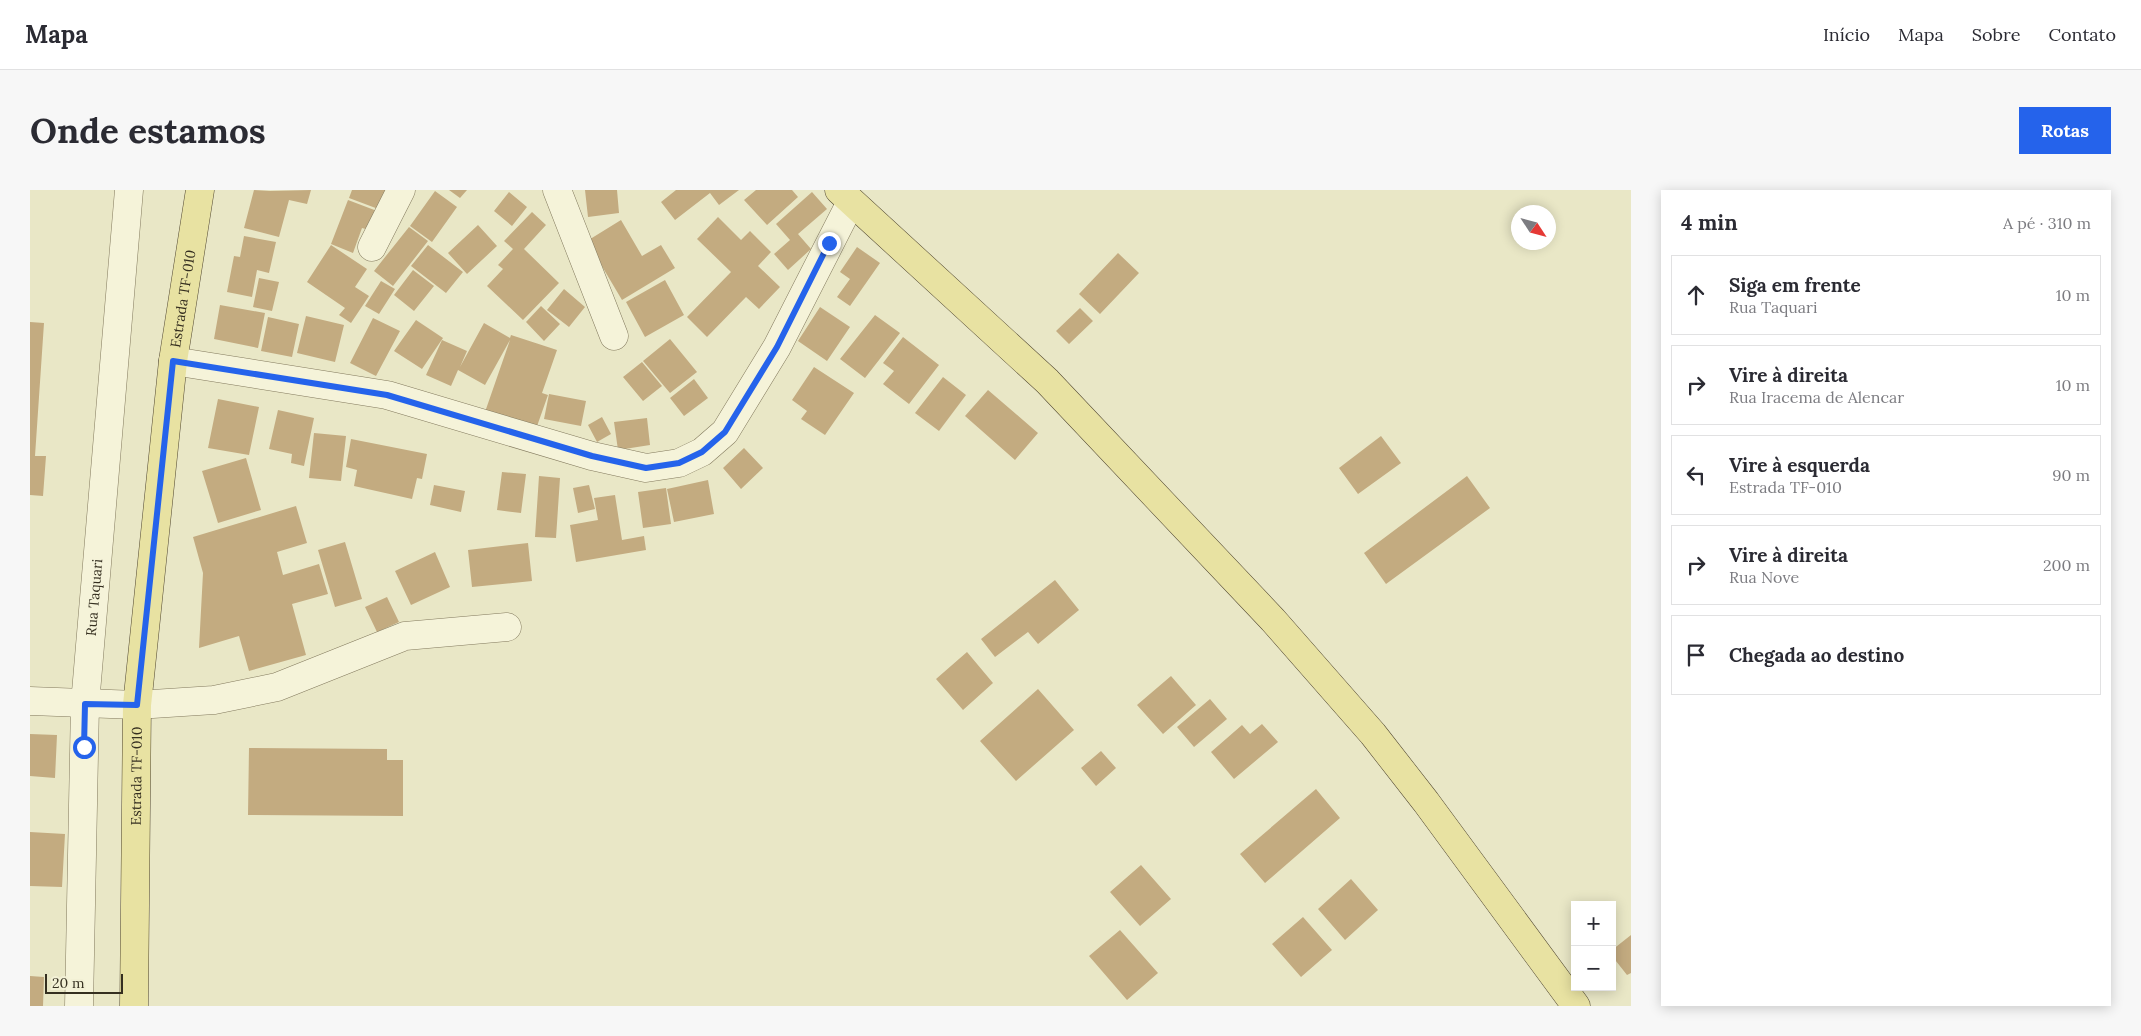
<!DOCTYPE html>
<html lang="pt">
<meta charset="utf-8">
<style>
body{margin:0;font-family:Lora,serif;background:#f7f7f7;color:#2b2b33}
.controls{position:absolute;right:15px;bottom:15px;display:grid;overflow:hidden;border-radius:0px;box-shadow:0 2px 12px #0003}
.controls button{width:45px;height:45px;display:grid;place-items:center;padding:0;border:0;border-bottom:1px solid #e1e1e2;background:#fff;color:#2b2b33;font:25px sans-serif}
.compass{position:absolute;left:1481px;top:15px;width:45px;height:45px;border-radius:50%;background:#fff;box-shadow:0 2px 12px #0003;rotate:126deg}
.scale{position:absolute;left:15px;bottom:12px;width:78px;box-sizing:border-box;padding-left:5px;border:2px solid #352f20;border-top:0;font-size:14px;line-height:18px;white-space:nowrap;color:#352f20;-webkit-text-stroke:4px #f2f0d5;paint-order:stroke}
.stop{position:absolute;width:15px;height:15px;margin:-11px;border:4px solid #2563eb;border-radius:50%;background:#fff}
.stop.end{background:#2563eb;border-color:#fff;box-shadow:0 1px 5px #0008}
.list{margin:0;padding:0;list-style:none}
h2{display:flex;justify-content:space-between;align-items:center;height:65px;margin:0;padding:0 20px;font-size:21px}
h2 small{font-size:16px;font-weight:400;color:#7c7c81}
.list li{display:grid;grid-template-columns:32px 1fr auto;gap:15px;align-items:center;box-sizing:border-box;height:80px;margin:0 10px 10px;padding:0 10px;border:1px solid #e1e1e2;border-radius:0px}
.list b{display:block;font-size:19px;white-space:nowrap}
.list p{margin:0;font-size:16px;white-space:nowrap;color:#7c7c81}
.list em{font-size:16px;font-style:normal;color:#7c7c81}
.icon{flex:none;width:28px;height:28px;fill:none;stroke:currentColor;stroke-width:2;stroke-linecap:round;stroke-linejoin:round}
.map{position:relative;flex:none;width:1601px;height:816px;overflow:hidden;border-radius:0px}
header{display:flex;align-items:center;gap:30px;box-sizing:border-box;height:70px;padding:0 25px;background:#fff;border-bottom:1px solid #e1e1e2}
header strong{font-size:24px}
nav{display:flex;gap:28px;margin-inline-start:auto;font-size:18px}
.intro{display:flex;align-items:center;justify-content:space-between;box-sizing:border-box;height:120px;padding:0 30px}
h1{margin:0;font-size:35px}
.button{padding:12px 22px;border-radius:0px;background:#2563eb;color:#fff;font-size:18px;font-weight:700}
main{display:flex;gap:30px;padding:0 30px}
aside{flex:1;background:#fff;border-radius:0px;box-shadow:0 2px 12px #0003}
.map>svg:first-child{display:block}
</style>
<header>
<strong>Mapa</strong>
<nav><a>Início</a><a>Mapa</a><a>Sobre</a><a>Contato</a></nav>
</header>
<div class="intro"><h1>Onde estamos</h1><a class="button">Rotas</a></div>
<main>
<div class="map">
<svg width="1601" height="816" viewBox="0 0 1601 816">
<rect width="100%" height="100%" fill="#e9e7c6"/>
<!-- building -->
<path fill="#c3ab80" d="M224,0L240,1L281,0L277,14L259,10L249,47L214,38Z
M322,0H358L351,20L319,8Z
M419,0H437L430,8Z
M555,0H587L589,23L558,27Z
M646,0H709L689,15L680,3L645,30L631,12Z
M726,0H762L768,7L737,35L714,10Z
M405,1L427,17L402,52L380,36Z
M479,2L497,17L482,36L464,21Z
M782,2L797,19L768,44L781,59L758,80L744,64L760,50L746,34Z
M318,10L347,21L339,40L332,38L323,63L301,54Z
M502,22L516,35L494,59L529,93L493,130L457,96L473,79L468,75L483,59L474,51Z
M688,27L711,50L720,41L741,62L728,76L750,97L729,119L716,107L677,147L657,127L701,82L667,49Z
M591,30L612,66L631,55L645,78L592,110L557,51Z
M448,35L467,56L437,84L418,63Z
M379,37L398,51L363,96L344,81Z
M214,46L246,52L239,83L227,80L222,107L197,102L204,66L210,67Z
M301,55L337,79L325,97L339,106L321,133L309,125L315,118L277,92Z
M398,55L433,82L416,103L381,76Z
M827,57L850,73L820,116L807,107L820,89L810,82Z
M1088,63L1109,83L1070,124L1049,104Z
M383,80L404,96L384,121L364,105Z
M229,88L249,92L242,121L223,117Z
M635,90L654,125L615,147L596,112Z
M351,91L365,99L349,124L335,116Z
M534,99L555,117L539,137L517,120Z
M190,115L235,123L228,158L184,149Z
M511,116L530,134L514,151L496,132Z
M790,117L820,137L797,171L768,151Z
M1050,118L1063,131L1039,154L1026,141Z
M845,125L870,143L835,188L810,169Z
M276,126L314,135L305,172L267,163Z
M238,127L269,134L262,167L231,161Z
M343,128L370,141L346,186L320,173Z
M386,130L413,148L392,179L364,161Z
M0,132L14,133L5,266H16L13,306L0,305Z
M454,133L480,148L481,145L527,160L512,203L518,205L506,239L455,222L480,150L455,195L428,180L421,196L396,185L412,150L437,161L430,177Z
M873,147L909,175L879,214L853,194L864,181L853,173Z
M640,149L667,182L640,203L613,171Z
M612,172L632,196L613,211L593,187Z
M784,177L824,203L795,245L771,229L777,221L762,210Z
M913,187L936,205L909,241L885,223Z
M664,189L678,208L654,226L640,208Z
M958,200L1008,243L985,270L935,226Z
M519,204L556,211L551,236L514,229Z
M188,209L229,217L219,265L178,258Z
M248,220L284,228L274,276L261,273L262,264L239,259Z
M572,227L581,244L567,252L558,235Z
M617,228L620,255L588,260L584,232Z
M284,243L316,246L311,291L279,288Z
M1351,246L1371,273L1328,304L1309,278Z
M321,249L397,264L392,289L387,288L382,309L324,296L327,280L316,277Z
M714,258L733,278L711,299L693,278Z
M216,268L231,320L188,333L172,281Z
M472,282L496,284L491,323L467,320Z
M509,286L530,288L526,348L505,347Z
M1437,286L1460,318L1356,394L1334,363Z
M678,290L684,324L644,332L637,299Z
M404,295L435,301L431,322L400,315Z
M559,295L565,319L548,323L543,298Z
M636,298L641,334L613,338L608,302Z
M585,305L592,350L614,346L616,360L546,372L540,335L568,330L564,308Z
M266,316L277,353L247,362L253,385L289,374L298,404L262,414L276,465L219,481L209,446L169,458L173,383L163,347Z
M315,352L332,409L305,417L288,360Z
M498,353L502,391L442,397L438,360Z
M405,362L420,397L381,415L365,381Z
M1025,390L1049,420L1008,454L998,442L965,467L951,449Z
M357,407L369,432L347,442L335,417Z
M937,462L963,493L933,520L906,489Z
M1141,486L1166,515L1133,544L1107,515Z
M1008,499L1044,540L986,591L950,551Z
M1180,509L1197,529L1164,557L1147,537Z
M1232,534L1248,552L1204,589L1181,562L1212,535L1220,544Z
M0,544L27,545L25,588L0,586Z
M219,558L357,559V570H373V626L218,625Z
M1071,561L1086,578L1066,596L1051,578Z
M1286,599L1310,628L1235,693L1210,664Z
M0,642L35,644L32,697L0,696Z
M1111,675L1141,709L1110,736L1080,702Z
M1321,689L1348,720L1315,750L1288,719Z
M1273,727L1302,760L1271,787L1242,754Z
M1090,740L1128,783L1097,810L1059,766Z
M1601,745V783L1597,785L1582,766V760Z
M0,786L14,787L13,816H0Z"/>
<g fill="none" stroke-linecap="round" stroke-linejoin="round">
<defs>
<g id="minor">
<path d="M527,0L584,146"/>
<path d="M342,57L371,0"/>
<path d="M143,171L357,205L562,266L616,278L649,273L672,262L695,242L747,157L821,12"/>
<path d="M0,511L107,515L184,510L247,497L375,446L477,437"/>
<path id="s1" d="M49,816L55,514L99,0"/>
</g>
<g id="major">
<path d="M809,0L1017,191L1243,430L1343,544L1396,612L1546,816"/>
<path id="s2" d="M104,816L107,515L143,171L170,0"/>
</g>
</defs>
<!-- minor casing -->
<use href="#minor" stroke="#837a5e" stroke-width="29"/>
<!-- major casing -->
<use href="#major" stroke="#514732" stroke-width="29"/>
<!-- minor -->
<use href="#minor" stroke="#f5f3d9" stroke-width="28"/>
<!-- major -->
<use href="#major" stroke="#e8e2a2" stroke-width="28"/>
</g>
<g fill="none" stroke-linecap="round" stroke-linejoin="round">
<!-- route -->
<path stroke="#2563eb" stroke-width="6" d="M54,557L55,514L107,515L143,171L357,205L562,266L616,278L649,273L672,262L695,242L747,157L799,53"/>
</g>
<g text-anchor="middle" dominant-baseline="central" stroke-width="4" stroke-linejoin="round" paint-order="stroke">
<!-- street labels -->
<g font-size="14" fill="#352f20" stroke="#f2f0d5">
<text stroke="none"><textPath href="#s2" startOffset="710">Estrada TF-010</textPath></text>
<text stroke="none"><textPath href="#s1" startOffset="409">Rua Taquari</textPath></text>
<text stroke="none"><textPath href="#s2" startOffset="230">Estrada TF-010</textPath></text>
</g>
</g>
</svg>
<div class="controls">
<button>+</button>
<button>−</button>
</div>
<svg class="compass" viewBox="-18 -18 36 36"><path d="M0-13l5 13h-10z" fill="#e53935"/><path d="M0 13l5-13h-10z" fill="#7c7c81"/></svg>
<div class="scale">20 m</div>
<div class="stop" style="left:54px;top:557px"></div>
<div class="stop end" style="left:799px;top:53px"></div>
</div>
<aside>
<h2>4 min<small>A pé · 310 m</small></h2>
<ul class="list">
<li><svg class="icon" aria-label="ahead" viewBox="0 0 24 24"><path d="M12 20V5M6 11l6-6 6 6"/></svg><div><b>Siga em frente</b><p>Rua Taquari</p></div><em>10 m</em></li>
<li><svg class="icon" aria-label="right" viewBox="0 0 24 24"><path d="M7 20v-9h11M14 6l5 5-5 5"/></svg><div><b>Vire à direita</b><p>Rua Iracema de Alencar</p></div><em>10 m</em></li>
<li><svg class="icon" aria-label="left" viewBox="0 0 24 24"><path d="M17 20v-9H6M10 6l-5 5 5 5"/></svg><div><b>Vire à esquerda</b><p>Estrada TF-010</p></div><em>90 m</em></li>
<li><svg class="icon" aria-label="right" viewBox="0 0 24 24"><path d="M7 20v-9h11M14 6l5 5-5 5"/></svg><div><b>Vire à direita</b><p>Rua Nove</p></div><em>200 m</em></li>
<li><svg class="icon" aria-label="arrive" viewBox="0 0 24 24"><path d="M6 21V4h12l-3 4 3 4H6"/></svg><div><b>Chegada ao destino</b></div></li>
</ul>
</aside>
</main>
